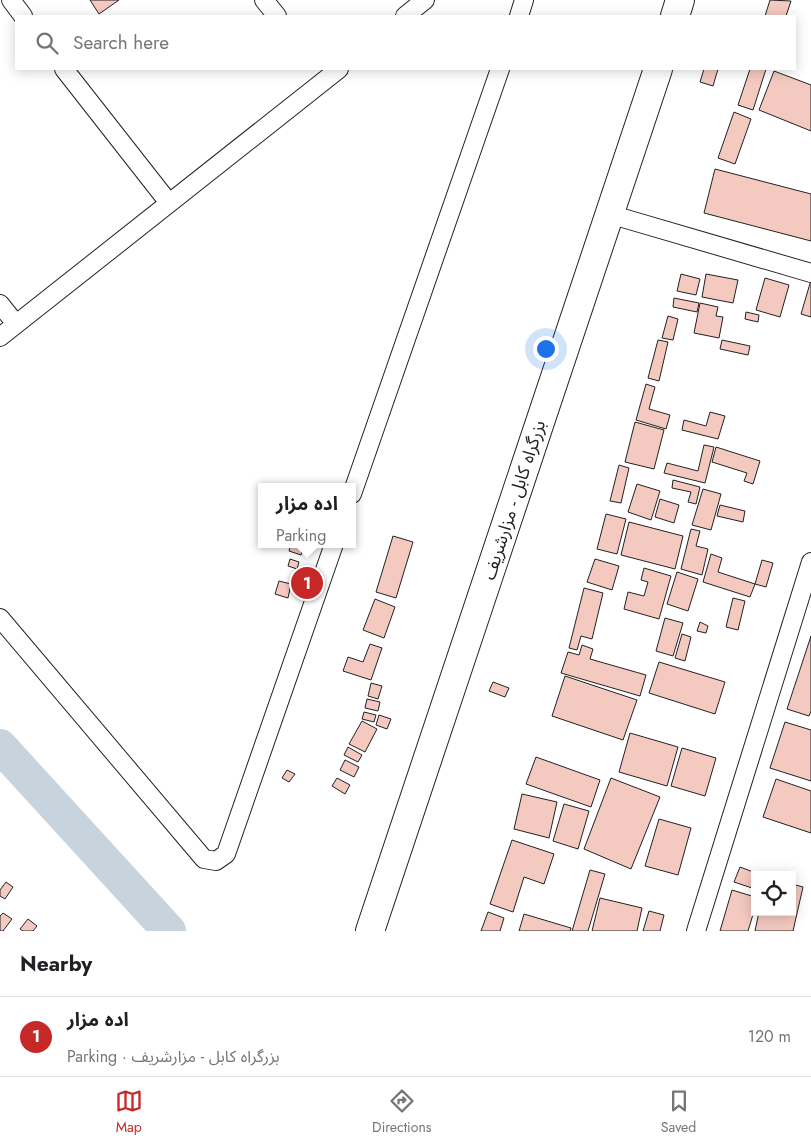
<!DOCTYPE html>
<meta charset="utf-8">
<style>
body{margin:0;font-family:Jost,"Noto Sans Arabic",sans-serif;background:#f6f6f6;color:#202124}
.controls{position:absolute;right:15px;bottom:15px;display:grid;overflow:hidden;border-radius:0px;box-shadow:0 2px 12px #0003}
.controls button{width:45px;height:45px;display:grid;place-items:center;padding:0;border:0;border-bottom:1px solid #e0e0e0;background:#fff;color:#202124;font:25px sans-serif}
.you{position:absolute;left:545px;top:348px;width:18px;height:18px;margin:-12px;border:4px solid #fff;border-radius:50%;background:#1a73e8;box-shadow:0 0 0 8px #1a73e833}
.badge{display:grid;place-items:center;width:32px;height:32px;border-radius:50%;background:#c62828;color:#fff;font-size:16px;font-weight:700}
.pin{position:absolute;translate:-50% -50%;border:2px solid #fff;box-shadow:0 1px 5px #0006}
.popup{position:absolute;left:258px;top:483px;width:98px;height:65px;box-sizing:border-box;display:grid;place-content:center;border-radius:0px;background:#fff;filter:drop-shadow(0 1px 4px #0005);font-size:16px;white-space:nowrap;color:#757577}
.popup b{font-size:19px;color:#202124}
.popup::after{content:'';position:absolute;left:50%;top:100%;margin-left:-10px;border:10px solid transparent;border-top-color:#fff}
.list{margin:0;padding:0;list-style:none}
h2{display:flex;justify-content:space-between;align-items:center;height:65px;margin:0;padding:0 20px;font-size:21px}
h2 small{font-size:16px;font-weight:400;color:#757577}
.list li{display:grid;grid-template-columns:32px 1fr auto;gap:15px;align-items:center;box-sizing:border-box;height:80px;padding:0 20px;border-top:1px solid #e0e0e0}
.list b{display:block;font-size:19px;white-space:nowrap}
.list p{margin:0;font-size:16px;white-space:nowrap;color:#757577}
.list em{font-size:16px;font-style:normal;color:#757577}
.icon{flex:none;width:28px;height:28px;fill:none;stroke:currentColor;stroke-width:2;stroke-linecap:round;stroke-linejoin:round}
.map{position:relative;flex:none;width:811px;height:931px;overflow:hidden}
.search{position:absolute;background:#fff;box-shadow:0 2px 12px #0003;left:15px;right:15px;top:15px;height:55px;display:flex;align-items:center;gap:12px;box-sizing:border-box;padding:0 18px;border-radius:0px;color:#757577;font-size:19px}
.sheet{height:145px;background:#fff}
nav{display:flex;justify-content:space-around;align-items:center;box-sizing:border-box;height:70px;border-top:1px solid #e0e0e0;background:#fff;font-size:14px;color:#757577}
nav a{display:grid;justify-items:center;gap:2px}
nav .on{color:#c62828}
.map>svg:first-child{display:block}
</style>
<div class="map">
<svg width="811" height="931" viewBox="0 0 811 931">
<rect width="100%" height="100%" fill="#fff"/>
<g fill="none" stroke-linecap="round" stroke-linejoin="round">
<!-- river -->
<path stroke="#c7d3dd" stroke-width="34" d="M0,746L169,931"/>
</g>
<!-- building -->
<path fill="#f3c9c0" stroke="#222" d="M90,0H119L99,14Z
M770,0L791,1L786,16H765Z
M704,69H718L713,86L700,82Z
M750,69H766L753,110L738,105Z
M774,71L811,85V131L759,110Z
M734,112L751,119L735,164L718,158Z
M715,169L811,194V241L704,213Z
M681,274L700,279L696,295L677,291Z
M706,274L738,280L733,303L702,297Z
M765,278L789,285L780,317L756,310Z
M811,280V317L801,314Z
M674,298L699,303L697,312L673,307Z
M700,303L718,307L716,316L723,317L719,338L694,333Z
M746,312L759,315L758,322L745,319Z
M668,316L678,319L673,340L662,338Z
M658,340L668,342L659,381L648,378Z
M722,340L750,346L748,355L720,349Z
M646,384L655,387L649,409L670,415L666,429L636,420Z
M710,412L725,416L718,439L682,430L684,420L706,426Z
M635,422L664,430L654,469L625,462Z
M704,445L714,447L705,483L664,473L667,463L698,471Z
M716,447L760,461L753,484L744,481L747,473L712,462Z
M619,465L629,468L621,503L610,501Z
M673,480L700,487L696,504L688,502L691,492L672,488Z
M637,484L660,491L651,520L628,512Z
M703,489L721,494L711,530L692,525Z
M660,499L679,505L674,523L655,517Z
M720,505L745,511L743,522L717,516Z
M606,514L626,519L617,554L597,549Z
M629,522L683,536L675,569L621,555Z
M691,529L700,531L696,546L708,549L702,575L681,569Z
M393,536L413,542L396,598L376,592Z
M291,544H304L301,555L289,551Z
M711,554L722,558L718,572L755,584L750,597L703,582Z
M290,559L299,562L297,569L288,566Z
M595,559L619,566L612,590L587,582Z
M762,560L773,563L766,587L755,584Z
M644,568L671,576L659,619L624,609L628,592L644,596L648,582L641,580Z
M677,572L698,579L688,611L667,604Z
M279,581L291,584L288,598L275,594Z
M584,588L603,593L592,639L581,636L577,650L569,648Z
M733,598L745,601L738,630L726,627Z
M375,599L395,607L384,638L363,630Z
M665,618L683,623L673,656L656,651Z
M700,622L708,626L706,633L697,631Z
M682,634L691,637L685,661L675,658Z
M811,636V711L809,716L787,709Z
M370,644L382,648L371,680L343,671L348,657L363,662Z
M582,645L593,649L590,659L646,675L640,696L561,673L568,652L579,655Z
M659,662L725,682L715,714L649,693Z
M565,676L637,700L623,740L552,716Z
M493,682L509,688L505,697L489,691Z
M371,683L382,686L378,699L368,696Z
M367,699L380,702L378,711L365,708Z
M364,712L376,715L374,722L362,719Z
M379,715L391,719L387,729L376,725Z
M362,721L377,729L365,752L349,744Z
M785,722L811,730V781L770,768Z
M630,733L678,747L667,786L619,772Z
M348,747L362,755L358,762L344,755Z
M682,748L716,758L705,796L671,786Z
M536,757L600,780L591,807L526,784Z
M345,760L359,767L354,777L340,770Z
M287,770L295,774L289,782L282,778Z
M337,778L350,785L345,794L332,786Z
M611,778L660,797L631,869L584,849Z
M776,779L811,791V833L763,817Z
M522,794L557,802L549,838L514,829Z
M564,804L589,811L578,849L553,841Z
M659,819L691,828L678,875L645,866Z
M512,840L554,854L544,884L524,877L513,912L490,904Z
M740,867L761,875H755V889L734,882Z
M590,870L605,874L588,931H572Z
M6,882L13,887L5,899L0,896V890Z
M792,884L803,887L793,931H755L759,912H792Z
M732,890L755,897V908L748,931H720Z
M600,898L642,908L637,931H592Z
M649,911L664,915L660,931H643Z
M488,912L504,918L500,931H481Z
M3,913L12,919L3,931H0V916Z
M524,914L571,928L570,931H519Z
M28,919L37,926L33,931H23L20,929Z"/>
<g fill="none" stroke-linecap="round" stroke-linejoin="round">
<defs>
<path id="minor" d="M11,0L23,16
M264,0L277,16
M405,16L425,0
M519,16L524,0
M64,69L169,203
M609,214L811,273
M0,304L16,324
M0,337L339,69
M352,494L500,69
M0,618L204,859L216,861L226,854L334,544
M696,931L811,562"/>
<path id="trunk" d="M675,16L680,0
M370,931L658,69"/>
</defs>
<!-- minor casing -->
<use href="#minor" stroke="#222" stroke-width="20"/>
<!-- trunk casing -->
<use href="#trunk" stroke="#222" stroke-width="30"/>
<!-- minor -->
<use href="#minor" stroke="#fff" stroke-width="18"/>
<!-- trunk -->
<use href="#trunk" stroke="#fff" stroke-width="28"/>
</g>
<g text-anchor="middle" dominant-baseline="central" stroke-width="4" stroke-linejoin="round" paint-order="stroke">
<!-- street labels -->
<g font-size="18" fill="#222" stroke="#fff">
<text transform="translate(514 500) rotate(-72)">بزرگراه کابل - مزارشریف</text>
</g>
</g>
</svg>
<div class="controls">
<button><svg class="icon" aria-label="locate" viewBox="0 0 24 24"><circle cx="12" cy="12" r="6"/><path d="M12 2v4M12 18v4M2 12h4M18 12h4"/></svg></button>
</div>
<div class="you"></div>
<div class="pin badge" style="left:307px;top:583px">1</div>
<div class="popup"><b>اده مزار</b>Parking</div>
<div class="search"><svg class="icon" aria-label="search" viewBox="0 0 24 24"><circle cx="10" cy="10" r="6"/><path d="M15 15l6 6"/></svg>Search here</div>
</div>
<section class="sheet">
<h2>Nearby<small></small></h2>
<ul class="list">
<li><span class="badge">1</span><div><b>اده مزار</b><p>Parking · بزرگراه کابل - مزارشریف</p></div><em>120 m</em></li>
</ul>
</section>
<nav>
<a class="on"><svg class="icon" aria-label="map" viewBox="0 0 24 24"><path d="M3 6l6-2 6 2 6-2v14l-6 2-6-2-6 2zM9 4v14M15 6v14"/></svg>Map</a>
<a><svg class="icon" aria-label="directions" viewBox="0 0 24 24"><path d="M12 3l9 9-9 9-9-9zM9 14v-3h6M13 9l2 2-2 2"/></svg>Directions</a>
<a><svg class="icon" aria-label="saved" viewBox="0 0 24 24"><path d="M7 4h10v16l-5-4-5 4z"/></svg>Saved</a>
</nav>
